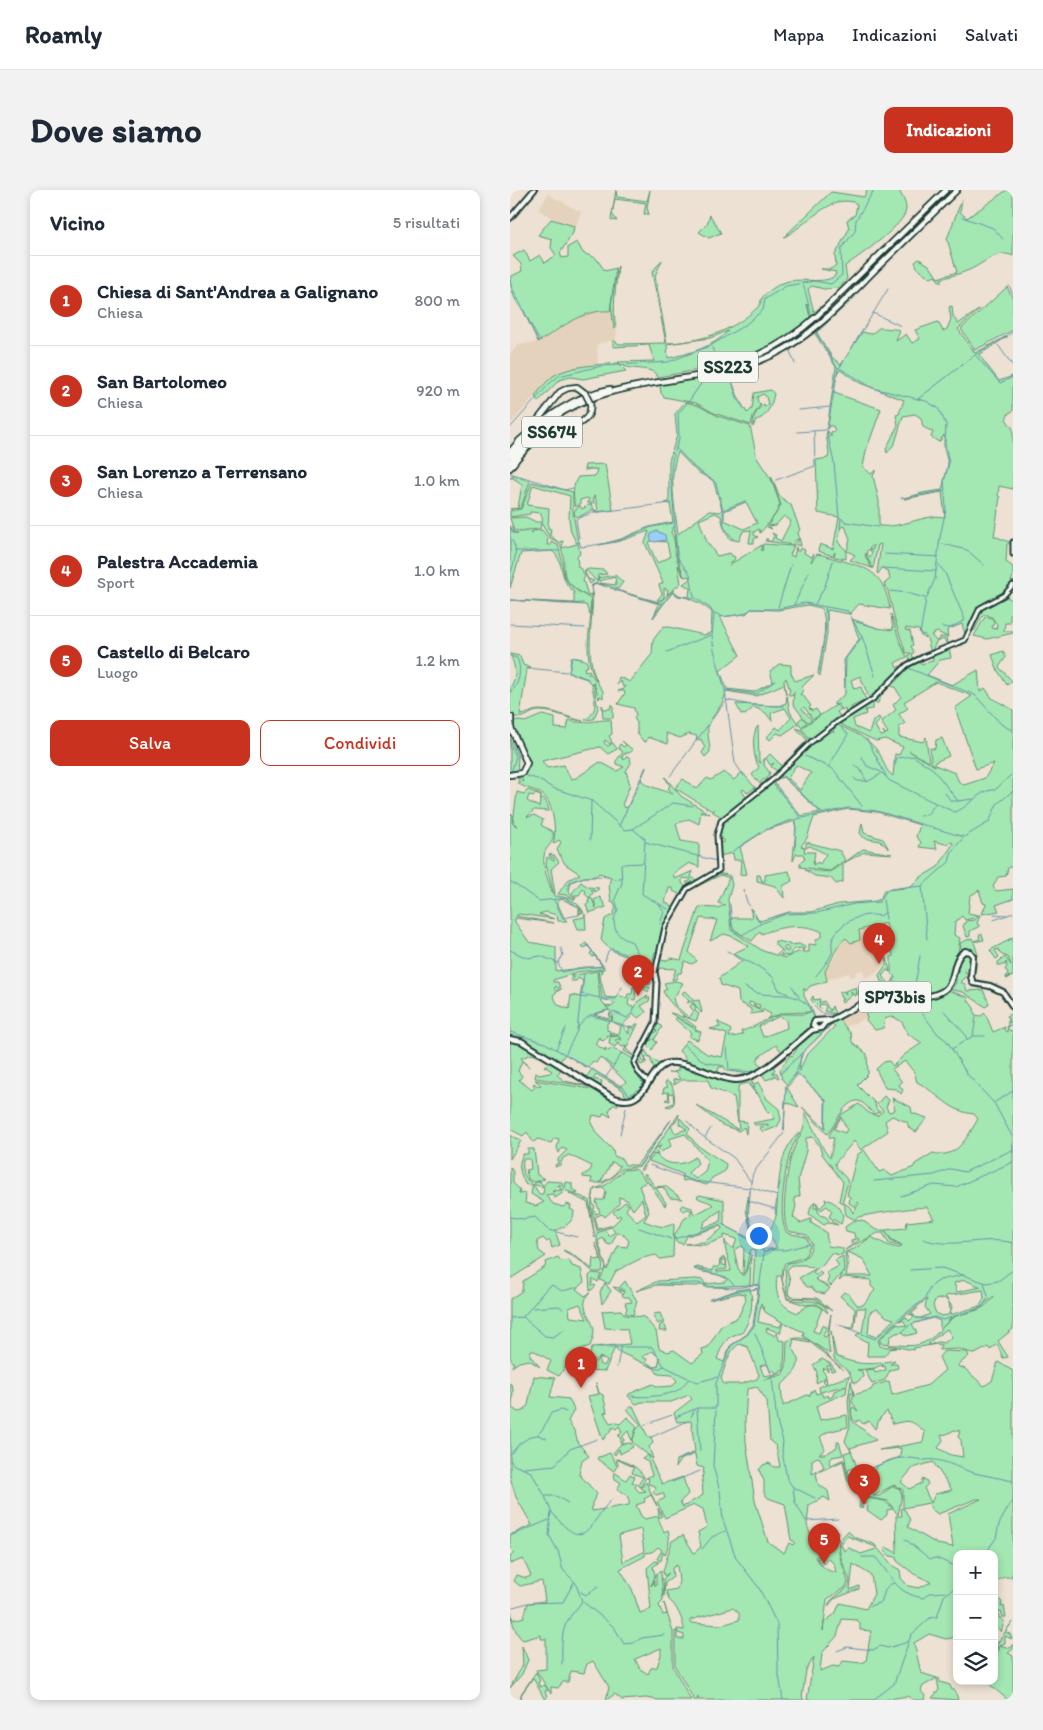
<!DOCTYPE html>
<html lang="it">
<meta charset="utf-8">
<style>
body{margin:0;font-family:Itim,sans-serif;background:#f2f2f3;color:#1f2937}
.controls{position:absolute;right:15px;bottom:15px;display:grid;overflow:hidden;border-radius:10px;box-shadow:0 2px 8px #0003}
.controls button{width:45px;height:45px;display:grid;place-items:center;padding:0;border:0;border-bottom:1px solid #e0e1e3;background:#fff;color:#1f2937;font:25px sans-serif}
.you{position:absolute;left:248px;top:1045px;width:18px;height:18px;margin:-12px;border:4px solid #fff;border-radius:50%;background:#1a73e8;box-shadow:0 0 0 8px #1a73e833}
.badge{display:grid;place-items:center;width:32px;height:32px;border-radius:50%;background:#c8321e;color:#fff;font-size:16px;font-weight:700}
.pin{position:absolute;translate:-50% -41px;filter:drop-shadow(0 1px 2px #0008)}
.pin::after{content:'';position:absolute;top:26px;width:18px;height:15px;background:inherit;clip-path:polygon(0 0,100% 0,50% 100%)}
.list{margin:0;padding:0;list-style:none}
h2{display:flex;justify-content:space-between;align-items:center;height:65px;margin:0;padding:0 20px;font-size:21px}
h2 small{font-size:16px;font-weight:400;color:#747a83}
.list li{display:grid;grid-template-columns:32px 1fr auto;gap:15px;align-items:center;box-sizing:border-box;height:90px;padding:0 20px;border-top:1px solid #e0e1e3}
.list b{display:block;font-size:19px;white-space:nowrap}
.list p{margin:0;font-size:16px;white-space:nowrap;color:#747a83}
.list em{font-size:16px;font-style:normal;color:#747a83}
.actions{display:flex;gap:10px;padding:15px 20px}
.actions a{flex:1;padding:11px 0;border:1px solid #c8321e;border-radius:10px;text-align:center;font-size:18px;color:#c8321e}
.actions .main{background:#c8321e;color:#fff}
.icon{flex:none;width:28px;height:28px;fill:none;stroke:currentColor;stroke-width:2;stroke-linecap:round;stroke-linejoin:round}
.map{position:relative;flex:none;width:503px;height:1510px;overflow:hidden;border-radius:10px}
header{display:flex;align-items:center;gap:30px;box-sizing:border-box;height:70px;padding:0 25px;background:#fff;border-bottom:1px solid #e0e1e3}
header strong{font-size:24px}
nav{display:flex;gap:28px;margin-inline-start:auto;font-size:18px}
.intro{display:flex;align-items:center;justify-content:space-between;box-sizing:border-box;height:120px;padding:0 30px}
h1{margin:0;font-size:35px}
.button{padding:12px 22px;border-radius:10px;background:#c8321e;color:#fff;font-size:18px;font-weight:700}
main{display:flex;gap:30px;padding:0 30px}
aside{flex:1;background:#fff;border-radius:10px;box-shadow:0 2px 8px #0003}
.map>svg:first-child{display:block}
</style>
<header>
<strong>Roamly</strong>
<nav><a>Mappa</a><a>Indicazioni</a><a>Salvati</a></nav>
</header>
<div class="intro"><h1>Dove siamo</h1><a class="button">Indicazioni</a></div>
<main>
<aside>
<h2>Vicino<small>5 risultati</small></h2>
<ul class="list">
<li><span class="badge">1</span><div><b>Chiesa di Sant'Andrea a Galignano</b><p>Chiesa</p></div><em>800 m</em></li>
<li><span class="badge">2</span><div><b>San Bartolomeo</b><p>Chiesa</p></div><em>920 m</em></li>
<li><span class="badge">3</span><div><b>San Lorenzo a Terrensano</b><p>Chiesa</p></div><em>1.0 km</em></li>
<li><span class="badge">4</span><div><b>Palestra Accademia</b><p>Sport</p></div><em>1.0 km</em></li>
<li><span class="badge">5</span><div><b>Castello di Belcaro</b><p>Luogo</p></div><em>1.2 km</em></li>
</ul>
<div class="actions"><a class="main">Salva</a><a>Condividi</a></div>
</aside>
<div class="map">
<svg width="503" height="1510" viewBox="0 0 503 1510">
<rect width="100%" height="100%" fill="#ece1d2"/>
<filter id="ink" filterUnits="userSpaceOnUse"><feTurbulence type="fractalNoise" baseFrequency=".02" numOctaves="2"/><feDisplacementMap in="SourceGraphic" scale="10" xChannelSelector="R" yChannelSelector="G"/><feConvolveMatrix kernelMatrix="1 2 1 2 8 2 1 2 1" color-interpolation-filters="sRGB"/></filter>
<g filter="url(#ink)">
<!-- built -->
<path fill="#e5d2bc" d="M38,4L71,22L66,36L51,33L29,20Z
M87,121L102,122L104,139L106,138L107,141L105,152L103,150L87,154L88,174L53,182L37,193L0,234V164L8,155L28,152L64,130Z
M377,732L380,758L374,760L375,771L369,781L355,788L353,780L345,782L346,786L341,787L339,783L317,790L315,781L326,765L329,753L349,740Z
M382,808L386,820L369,821L366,810Z
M353,816L357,828L335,837L329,829Z"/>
<!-- green -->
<path fill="#a3e7b3" stroke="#619274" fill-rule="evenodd" d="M106,0L107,7L137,11L140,0L137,18L139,24H134L136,13L105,9L102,24L107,31L101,30Z
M357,0H389C391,5 396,12 396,18C398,33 348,67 335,76L337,89L329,98L314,99L302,96L298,99L304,122L313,115L316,116L301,130L297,114L301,131L263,158L222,174L148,187C141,174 118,183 108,172L144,171L139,155L103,157V150L109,154L156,153L142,82L152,70L145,86L157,153C191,152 223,141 247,118C251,115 250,112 252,108C255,103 265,97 270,94C288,85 312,96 325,86L326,82L311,79H321L326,75L325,65L339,39L337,30L345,25L347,14C324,0 292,39 274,47L321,2L354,7ZM218,141C204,157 178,164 158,168L157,154L200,148Z
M497,0H503V66C488,58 472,75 459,80C450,84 440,86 431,89V93L425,86L421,88L408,79L405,72L409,69L419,75L428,88L447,82L437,49L452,9L450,22L457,28Z
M200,25L211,43L199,48L189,42L197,34Z
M41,29L64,36L63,43L50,63L52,68L58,67V57L67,52L73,63L86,68L95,81L106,78L100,121C73,119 50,139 28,152L13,120C6,116 0,97 0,87L12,81L11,74L3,66L14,60L20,71L30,65L35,73L46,65L41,58L42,49L28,45Z
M108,76C106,97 102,117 106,138L104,139L101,115Z
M497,97L503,109V140L465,160L451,139Z
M348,100L345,107L306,143L322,167L331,175L352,142L361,144L369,138C372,138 388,139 390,140L386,151L396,144L402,153L410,149L405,140L428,132L433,141L437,139L441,129L439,117L442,116L443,126L448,134L470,119L448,139L465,163L498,146L469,165L489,191L503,186V221L499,223L496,229L503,239V299L489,296L488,306L490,307L484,346L502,353L497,354L496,372L503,377C503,412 488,400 469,418C461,425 459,437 456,447L452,434L437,440L438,447L427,442L421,445L426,451L430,449V447H436L438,457L434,449L426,452L421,463L417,448L411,446L409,440L396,438L395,440L400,441L403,455L401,456L404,462L402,464L404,470L401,472L398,466L401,463H396L385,431L378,401L374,394L380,389L378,381L372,378L368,384L367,383L371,354L368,355L363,379L356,365L357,363V365L360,367L362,362L359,360L363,359V355L357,361L355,366L362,378L340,370L345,365L337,361L340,349L335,336L331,337L328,352L336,360V369L324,367L325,362L323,366L308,361L310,354L323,359L329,327L308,323L306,270L318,268L319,263L316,244L318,241L321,247V242L325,241L323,236H319L317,239L326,177L304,142ZM330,180L350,193L394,210L389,224L386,225L388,235L376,259L377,263L385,253L393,226L405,224L411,228L413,237L423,242L421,247L429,252L434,245V258L438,274L432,300L412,303L394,309L432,302L435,327C416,323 391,339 369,336V311L363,286L366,280L361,284L353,277L356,261L371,219L324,203L327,183Z
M108,173L116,181L73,189L61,187L49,190L28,212L25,206C30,200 36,191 43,186C61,175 88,175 108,173Z
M220,182C223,197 229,210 237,223L242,219L244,203L261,200L264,204C262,214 257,228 246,230L243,237C242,228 247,219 254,214V217L258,215L256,206L253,204L247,207L248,213L251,214L243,226L241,235L204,223L186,213L154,207L151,203L150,195Z
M175,212L187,215L208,226L240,236L247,268L261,289L270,314L266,324L250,343L249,339L244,342V345L248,347L244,349V353H239L241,340L233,341L229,351L220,349L214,338L211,326L205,323L189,330L197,352L207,366L220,363L222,366H224L225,369L219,375L252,355V361L253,354L284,356L280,365L284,367L286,357L287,361H289L290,358L295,360L294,363L301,367L304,364L301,372L307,364C314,365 322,368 329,370C362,378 374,385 380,419L349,414L340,424L317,420V443L310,486L308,484C310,469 320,431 311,418L298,415L268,420L241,419L236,424L210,427L230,465L210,481L217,499L244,502L263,492L260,481L269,474L281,475V483L285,491L304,485L292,497L293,500L290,505L292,504L301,516L299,518L302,521L306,519L310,525L303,529L294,517L292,519L302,530L298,532L293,528L297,533L291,537L288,531L293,527L283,514L284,502L282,506L278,504L280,501L276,488L274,491L276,505L274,494L246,506L216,501C214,517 202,523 198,537C197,543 200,554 200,562L195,567L192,563L195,558L191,549L186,551L187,546L179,544L170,548L156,543L158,554L138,547L136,552L133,551L127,543V533L124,528L126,525L124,518L108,514L115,503L114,501H108L114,499L116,496L113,497L111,491L107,495L109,487L120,492L142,464L143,450L154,436L194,445L201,443L202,422C189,411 176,407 162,403L143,428L149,414L105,400L149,412L164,400L169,406L179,407L180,398L173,394L180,389L179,386L174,387L167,366L163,336L161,343C166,349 164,359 166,367C168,374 172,379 173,386L168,375L171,393L157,405L158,400L154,398V407L152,410H147L152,404L149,395L153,393L135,353L139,341L110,351L89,355L111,349L139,337L163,332L160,314L155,313L159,312V271L167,245L165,224ZM168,262L187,282L203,290L212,319L210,322L199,321L168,344C165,318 158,286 168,262ZM236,312L247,333L234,339L214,330V321ZM140,351L157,352L160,367L147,373L139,355Z
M95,274L103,320L85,322L84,319L69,327L65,326L64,321L70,316L72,319L81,314L85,321L88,320L85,306L83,307L84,313H77L79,309L77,308L70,310V315L65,317C63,307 62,295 68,287L85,286L87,279L74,280L75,275Z
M2,285L20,291L11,318L0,319L8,318L12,294L3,288H0Z
M261,286L270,307L281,315L290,340L288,342L291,356L286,355L289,348L285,351L284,355L255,351L257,348V350L261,352L264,346L262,343L266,345L265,348L271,351L281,331L274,326L266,335L259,336L262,339L257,337L271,315Z
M22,292L63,302V323L70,364L67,366L68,377L72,380L75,387L73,390L78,405L81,404L80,408C40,385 62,383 49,352L53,351L52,358L67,354L61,342L59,329L60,306L23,295L17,315L39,318L38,338L41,339L40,345L48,352L40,348L31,333L30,339L4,341L0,328L16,327L26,332H33L31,323L20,322V324L0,327V321L11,319Z
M0,336L4,343L20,341L22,344V341L32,340L38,348L37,355H41V352L48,355C58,388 45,389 81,409L80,425L76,415L0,410L64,413V402C48,390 55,370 42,361L11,363L0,398Z
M79,379L94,380L97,384L88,385L87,392L76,380L75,383L78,389L84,391L80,394L74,381Z
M105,385L113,392L108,399L89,393L106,395L105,387L89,391L88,388Z
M87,393L94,396L87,394L82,396C85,429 73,461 87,491C68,461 86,429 81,396Z
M496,406L503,411V423L500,425V433H495L494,441H503V443L477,449L464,446L475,427H482L484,432L482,438L486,439L487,434C475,419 473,423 465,440L460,442L470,420Z
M381,424L390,452L397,467L385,473L387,478L390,476L392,478L360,510L350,486L341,490L344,499L351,497L356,510L341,517L343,521L336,525L335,518L332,520L328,514L324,515V513L335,504L334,470L349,449L342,429L367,438L383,440Z
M453,452V455L439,458L441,468L430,470L417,485L442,495L468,480L470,502L475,498L482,508L503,520V676L498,678L496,686L488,687L483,697L486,701L503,699V709L486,715L489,721L472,724L476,714L473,713L469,700L460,706L458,723L468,725L464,728L455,730L452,726L445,732L444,745L450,748C447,772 447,800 417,803C408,804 397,803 390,805L392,801H390L388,792H382L385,787L381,783V767L383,766L376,733L349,740L350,750L341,753L336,748C327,753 322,771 315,781L317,791L300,796L296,801L294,798V806L301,818L300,822L274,823L257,829L261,824L243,815L249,818L250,815L239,812V815L253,822L241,824V819L229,812L228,801L211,795L209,788L232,771L222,764L239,756L221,746L214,744L200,751L207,730L190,728L179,762L187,771L182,774L175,771L171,783H168L166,789L162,790L166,779L148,778V769L155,771L161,768L171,770L189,717L207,718L215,715L208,713L219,688L211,685L177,701L155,742V739C168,716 172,699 197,688C207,684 210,682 220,686L222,695L218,709L221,740L253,761L275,768L288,762H299V754L306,755V750L312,746V742C296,733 269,736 252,744L250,741L242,751L223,740L221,728H242L240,718L250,731L279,722H301L329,714L366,711L371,708L374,700L402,696L411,687L428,677L443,654L442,652L435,654L424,651L427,659L409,657L411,652L406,647L410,635L367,622L338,619L304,627L297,648L291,656L295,658L294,662H305L303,675L308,672L310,674L316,664L300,656L296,658V652L330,661L335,670L320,681L290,677V673L295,669L293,664H286L283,671C283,659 287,644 285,631L256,640L230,657L237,684L230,685L231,670H224L223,663L209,666L208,652L214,653V650L211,649V642L208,641L213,632L261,592L265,594L291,626L310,622L273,587L262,591L296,558L318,540L320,543L322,541L324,543L323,540L328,535C345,543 359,548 369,563C374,571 375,581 383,586L385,564L389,565L393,557L375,549L366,551L328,533L353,517L397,477L409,470L410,474L423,471L422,465ZM426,492L462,506L445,518L466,579L484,573L475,588L454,595L449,592L445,583L425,575V572L439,566L432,548L426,550L425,559L420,558L421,572L425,576L399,561L419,572L416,547L413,552L389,547V537L395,534L389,524L398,518L394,512ZM381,496L385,497L391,507L383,515L386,520L371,532L378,543L375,544L373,541L375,545L371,546L365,536L370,530L369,527L363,531L359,543L345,537L343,529L356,524L355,520L363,519V513H368L372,504ZM286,575L301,583L290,600L278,588Z
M493,461L496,467L489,477L502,491L497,495L488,481L482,465Z
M0,464L10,466L13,475L24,479H17L10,525C18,525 21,520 29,520C45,520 58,528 73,531C60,530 46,521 30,521C17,521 19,531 0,526V497C9,487 4,473 0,464Z
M61,467L73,469L77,472L78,476L74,478L75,481L79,480L80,482L77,484H81L93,501V508L90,506L89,509L84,493L81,494L77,489L59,483Z
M84,494L87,515H89L84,529L75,530C90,521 84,508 82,496Z
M277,506L280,522L288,534L272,545L267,543L260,550L257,547L266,537L270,540L281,528L275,518L261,523L262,531L256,523L244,517L235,525L231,524L226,514L268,516L276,513Z
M92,515L94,519H100L101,515H103V528H93Z
M326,515L331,519L327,522L331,528L314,540L316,536L301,550L291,538Z
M32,525L45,528V538L57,539L59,530C74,536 85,529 101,530L102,544L99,546L102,552L100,554L95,550L94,553L98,556L103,553L107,559L98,564L90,557L32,571L37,578L54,575L61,589L66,588L90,572L107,581L114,577L106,574V571L113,562L108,558L110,554L114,557L116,555L112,551L123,560L119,563H115L116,564H114L112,567L114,570L117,566L120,568L121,573L116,581L120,595L112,615L114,617L117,618L136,577L131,590L137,595L163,604L158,598L160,596L155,587L171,606L200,624L191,621L189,634L179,629L166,634L171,651L189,654V677L179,673L163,684L165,689L183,681L181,687L186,690L202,684L179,696L176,692H179L181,689L172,688V693L176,697L171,705L163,701V698H159L155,712L164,718L153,740L147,761L145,762L139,785L144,787H138L141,794L130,795L131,790V793L137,794L134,788L133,768C117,768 101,763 91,750L95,729L103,725L106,717L103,711L101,712L99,694L101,687L89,683L85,687H74L61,692L59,701L65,710L56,705L48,704L58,690L70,684L55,674L47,660L51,652L49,650L43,654C47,643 43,612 33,605C26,599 15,599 8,593V591L13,592L12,589H7L16,581L18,574L2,535L4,530L15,532Z
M248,536L249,572L251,573L255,568L254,575L260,583L257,588L258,592L254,589L251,592L254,595V592L256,593L253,597L242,585L249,577C243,569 241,543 248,536Z
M286,538L291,540L300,551L269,582L261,577L264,573L260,575L256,568L260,564L272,576L297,550Z
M0,549L8,566L7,584H0Z
M214,582L224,590L232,582L248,601L244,598L238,603L233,599L232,601L238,610L213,628L203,622L204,619L202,621L165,598L173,589L187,599L197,588L201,590Z
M18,600C31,604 36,607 39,621L24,620L17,627L24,625L33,630L31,635L43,642C45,655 35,655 34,666C32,677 39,692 42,702L44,706C57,706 69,712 74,723H70L72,722L70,718L69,725V717L52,709L47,712L54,728L57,731H48L47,725L36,722L29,724L45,729L9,724L6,726L44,733L5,728V732L19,752L46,757V781L92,776L85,766L83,767L80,764L82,761L78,756L74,758L72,756L76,753L94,777V779L67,782L43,790V792H48L50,797L48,799L46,796L44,799L47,801L52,798L43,805L48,815L59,819L61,805L70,807L73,791L68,788L66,791H61L60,789L64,788L60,786L87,781L90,809L99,820L84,825L99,829L100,823L102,831L103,825L95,815L101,817L106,813L92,809L88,780H92L90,787L95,807L104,808L110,806L117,808L118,804H122L123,797H140L138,802L134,799L126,798L125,810L119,809L118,815L125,818L127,812L138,805L136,808H140L139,811L131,816L136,822L128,828L124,824L112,835L119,844V836L124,837L126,834H128L116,859L125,867L114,861L116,856L112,857L108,853L105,857L99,854L100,847L108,846L110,849L105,850L108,853L111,849L107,845L100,846L101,842L109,844L111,836L101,831L97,833V840L100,841L99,846L97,845L98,847L93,851L89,847L85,854L96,861L95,858L99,861L101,858L124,869V877L136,895L131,902L117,909L113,900L86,884L83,889L92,891L90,898L75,889L82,879L110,897L116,892L90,867L86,873L83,871L77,878L55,864L49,873L12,850L0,848V624L3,625L2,633L8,637L3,632L7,602L14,604ZM25,604L31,606L29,617L17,611L19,605L24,606Z
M352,633L354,643L373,649L379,659L370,651L354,648L350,643Z
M353,659L382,664L354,662L334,673Z
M39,664L45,666L49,672L41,679L45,704L43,702L36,674L37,667L44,671V668L40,667Z
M333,673V692L326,694L321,688L305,686L295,680L320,682Z
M279,681L282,691L273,696L274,708L265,696L247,691V685H250L252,691H255V685Z
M71,692L78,697L89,698L86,702L81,699L83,703L79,708L75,704L76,701L73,699L69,705H65L66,709L62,703Z
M81,707L86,718L84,710L90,707L96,717L79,723L76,715L79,713L78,710Z
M75,724L76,739H68L64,729L74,727Z
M470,724L467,734L470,736L460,741V746L457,747L453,736L456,731L465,730Z
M472,744L474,750L464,752L468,765L466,766V778L463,786L464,764L458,759L451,760L450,753L462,748L463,751L470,749L469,745Z
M503,748V786L496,789L500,786L496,788L498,782L495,780L497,776L496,772L495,775H488V772L495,767L501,775L498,767L492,765L488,759L485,760L489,767L486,769L480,760Z
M265,751L278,753L279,755L289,754L295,757L293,761L292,758L284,759L279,766L270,765L275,759L277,762L279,760L276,756L267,765L272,760L265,755Z
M455,762L461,765L462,778H456L455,782L460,784L459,786H456L450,792L455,794L457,801L473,800L479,813L476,817L453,802L439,799L449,781L447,780L450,768Z
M377,768L380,782L377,780L372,786L379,793L377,795L375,792H371L369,785L376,775Z
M166,791L173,793L163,809L165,815L179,828L184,821L180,817L182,813L186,817L185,821L189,824L186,831L172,826L175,827C166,818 158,812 153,801L157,799L154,793Z
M353,796L357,803L352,805L351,803L344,806L341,801L342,805L332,813L331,810L333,809L331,808L329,803L334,801L336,804L335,801L347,797L346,804Z
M438,800L459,808L458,810L464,818L465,825L471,826L475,823L483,842L495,837L494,840L497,842L498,831L500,833L497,826L500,824L503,830L501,831L503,837L501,835L497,837L500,841L503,840V1139L488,1151L498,1167L493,1168L487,1154L480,1160L478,1157L465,1164L449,1159L429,1160L431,1155L427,1154L404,1158L403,1160L378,1155C389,1154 402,1158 413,1153C425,1148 431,1138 440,1130C455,1118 471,1127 484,1106L469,1119L442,1127L430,1140V1131L423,1128L402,1134L407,1143L396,1146L393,1142L386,1143L380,1147L379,1154L370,1153V1149L386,1134L397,1136L393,1130L389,1131L396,1127L399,1131L404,1127L401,1124L399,1125L408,1118L402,1123L406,1128H411L420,1124L415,1117L417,1109L382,1136L368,1150L370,1156L387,1158L380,1159L374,1166H357L358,1152L352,1150L346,1145L352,1142L356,1118H347L344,1139L337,1138L335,1137L341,1138L344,1135L345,1119L330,1106L334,1102L339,1104L347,1115H353L365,1100L361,1096V1090L334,1087L329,1091L336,1076L335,1062L344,1059L361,1047L379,1056L390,1058L392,1055L381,1049L375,1040L396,1038L397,1032L424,1029L417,1017C408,1017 350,1025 346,1028V1031L352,1030L366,1040H374L381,1050L391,1056L379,1054L373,1043H368L335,1060L349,1050L348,1048L341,1053V1050L345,1049L344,1043L336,1041L335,1037L345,1030L336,1025L334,1013L340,1017L343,1023L349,1013L347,1012L345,1017L339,1013L340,1007L337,1005L347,965L354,960L369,982L374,980L382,986L404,977L405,974L423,963C447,970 457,947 468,929L464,924C440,922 428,903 407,892L404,882L395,871L382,879L392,892L389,895L393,900L391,904L386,899L375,898L366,879L374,872L379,871L383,876L394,865L412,853L398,844L392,832L382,826L375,829L373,838L365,840L356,830L357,828L353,816L330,827L366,810L369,821L386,820L384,808L430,805ZM338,1062L353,1069L362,1086H336L339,1072L336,1064ZM455,1090L469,1096L471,1097L447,1102L444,1093ZM473,1100L474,1108L470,1116L440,1125L442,1117L435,1106ZM434,1108L439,1112L440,1121L438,1125L431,1126L426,1123L423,1116L425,1110ZM367,1119L377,1127L384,1129L366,1147L358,1144L360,1122ZM437,1139L442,1147L434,1153L428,1152L419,1155L418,1153Z
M175,801L184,811L189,810L192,822L191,823L182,811L177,813L179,811L172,803Z
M303,806L304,810L310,809L309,813L314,811L320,821L322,816L325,824L314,821L316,817L313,814L309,815L310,819L301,810Z
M302,820L305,828L294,845L272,862L266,855L249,867L247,872L252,876L254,874L253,878C228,896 201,883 177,873L174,866L169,861L177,850L197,864L212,867L217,844L200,839L210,837L207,831L221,840L219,847C222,847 231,846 233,844L231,841C246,838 257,827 272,824C282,823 296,827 302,820ZM270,826L276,830L277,838L253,847L249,836ZM209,877H214L217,881L240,884L220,887L208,882Z
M160,823C169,824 178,831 186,837L185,840L191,842L188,850L179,847L181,843L165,829L166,827L184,838Z
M328,828L341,844L342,852L357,864L358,884L347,895L365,913L366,919L370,922L364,924C360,921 354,912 349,911C334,909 325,937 317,944L292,917L315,938L316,910L288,884L278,896L272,889L270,880L280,865L282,866L287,859L285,856L304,840H311L315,835ZM322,834L325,836L296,866L289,882L291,864Z
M146,834H149L152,837L144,850L147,852L142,860L136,854L138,849L141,851L142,849L138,848L142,841L145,843L147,840L144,838Z
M0,851L11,854L40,871L22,864L11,868L19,877L12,871L8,881L12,886L9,890L22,900L25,897L23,894L24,893L28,896L31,895L25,890L88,900L108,910V915H103L99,921L101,927L94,923L92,927L83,925L81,933L87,944L103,960L104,966L112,969L115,975H127L160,931L130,976L112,979L94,993H81L82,988L73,987V985L80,981L82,976L59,965L53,968L50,975L45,977L46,974L49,973L48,969L57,960L52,958L49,963L47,958L49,949L44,948L41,953L28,949L23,952L17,942L13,946L0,939ZM102,972L110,976L103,987L90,993Z
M135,860L138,865L151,876L145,880L139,866L135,868L137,872L131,875L127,869L130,863L133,872L136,871L133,865Z
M42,872L52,878L47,885L55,891L82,897L25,888L26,883L29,885L40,883L42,881L34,876Z
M161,875L221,892L238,890L247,905L237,893L229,895L228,898V931L237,932L236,944L234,937L229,941L212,935L186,915L227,939L229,938L224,907L201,898L198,890H172L164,895L163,890L170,889L165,882L158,883L168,881V877L159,876L148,883Z
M263,877L265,879L263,883H267L269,889L264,885V887L256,890L252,884L246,888L257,878L259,880Z
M156,891L162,895C164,902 167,912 161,917L156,916L164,913L163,903L159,904L160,911L155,910L159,908L158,902L153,903L154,898L158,897L155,894Z
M241,891L245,894L248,892L257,909L269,919L271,930L267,937L253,942L249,937L258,936V934L245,935L243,933L264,929L262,922L258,923Z
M276,896L289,917L275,912L274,940Z
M374,906L379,910L376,917L379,922L385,920L382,908L401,917L402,923L417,928L406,942L399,938L397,932L382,926L375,931L378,941L351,960L344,951L325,973C326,981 335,984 338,992L332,1013L329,1011L333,992L312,964L309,955L303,947L296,948V961L288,989L290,1006L284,1008L286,1016L283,1027L290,1033L301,1029V1033L316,1042L318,1056L333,1058V1064L330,1065L321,1063L313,1074L303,1082L305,1085L310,1081L312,1084L305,1089L320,1098L315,1104L306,1102L301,1097H297L289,1088L305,1079L302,1076L299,1077L295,1075H282L277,1080L280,1090L278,1103L280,1107L307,1108L322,1121L305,1109L282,1108L277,1104L275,1078L278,1073C292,1071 299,1069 302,1054L297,1045L278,1041C270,1031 277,974 283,961C289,944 296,941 295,922L314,960L320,968L324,948H320L319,945L332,924L349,914L359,923L367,926L373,921L367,914ZM331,927L337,939L335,943L324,939Z
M169,924L168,929L161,935L165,943L177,939L169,934L170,928L180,939L177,943L188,956L216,974L215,981L202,988L197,995L178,990L173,991L172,984L139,971L145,964C149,966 151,970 154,971C165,976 177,974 185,967L188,973L178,983L186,989L195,982L198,971L175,944L159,949L161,956L151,962L148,958L151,956L145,958L148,965L142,964L132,980H130Z
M290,942C287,949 282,956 280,963C275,979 267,1030 277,1043L296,1047L300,1055L295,1067L275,1073C270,1083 272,1099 278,1108C292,1115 311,1104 318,1123L307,1114L295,1115L277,1109L271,1086H267C264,1105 270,1117 288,1123C295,1117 302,1110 312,1119L303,1141L309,1143L312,1135L317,1137L313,1145L314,1147L317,1146L321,1124L318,1149L320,1164L293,1146L294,1142L273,1133L270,1143L257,1138L256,1141L265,1146L267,1143L269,1150L275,1151L274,1180L266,1183L263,1180L261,1183L257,1174L250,1176L254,1186L271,1183L254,1190L272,1185L276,1177L277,1151C302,1138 316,1170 334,1180L300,1152L284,1149L282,1157C296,1176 284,1182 271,1196L273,1216L297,1205L299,1206L304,1199L306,1204L310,1203L309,1197L316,1194L313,1191L316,1187L317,1194L339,1186L337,1195L311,1202L313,1207L318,1205L319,1208L323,1206L324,1201L337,1196L336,1203L306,1216L310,1230L337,1225L338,1237L317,1242L310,1247L315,1259L309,1264H316L327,1257V1252H329L333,1265L322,1267L319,1273L321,1275L332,1270H334L338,1289L346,1303L337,1290L333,1271L306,1283L308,1294L318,1301L320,1311L314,1307L299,1315L297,1335L301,1346L303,1347L317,1338H326L328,1343L326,1347L329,1349C326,1365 334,1376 338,1392L335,1398L317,1409L313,1441L314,1432L325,1424L330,1413L356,1419L364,1404L361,1385L343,1374L340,1400L349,1396V1399L324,1409L318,1416C321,1404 338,1404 340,1391C334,1373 321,1356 338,1341L344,1347L364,1354L383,1376L390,1380L391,1388L398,1396L409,1398L421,1392L404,1384L387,1371L386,1367L380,1366L374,1360L376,1357L387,1363L386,1326H392L391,1318L395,1320L400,1330L398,1337L427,1354L443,1357L438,1324L471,1309H466L428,1324L421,1319L419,1313L393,1318V1300L384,1295L363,1306H369L383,1296L390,1299L392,1305L388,1325L378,1311L350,1306C347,1300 342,1295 339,1288C336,1280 336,1271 334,1263L341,1261L335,1251L340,1236L338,1210L341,1191L344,1204L340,1203L342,1231L366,1250L340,1258L347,1277L338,1280L342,1292L358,1279L390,1267L391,1258L369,1260L413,1252L415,1242C402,1231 401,1229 383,1234L377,1221L370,1228L365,1239L359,1231L353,1234L349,1230L346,1232L342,1228L341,1220L343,1217L348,1221L342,1212L343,1205L361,1200L363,1196L379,1191L382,1205L418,1195L435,1180L429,1167L434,1161L457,1162L459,1166L448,1175L449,1177L454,1178L474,1196L482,1191L488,1172L503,1181V1382L501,1387H494L484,1393V1364H447V1447L436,1449L419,1444L404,1453L411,1483L427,1488L413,1496L411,1501L415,1506L414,1510H404L397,1506L374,1510H297L304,1467L296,1480L292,1507L294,1510H188V1507L187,1510H184L165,1476V1441H167V1449H174V1445L168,1443L167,1439L174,1440C174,1432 166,1414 159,1410L156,1401L167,1399L169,1391L167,1375L162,1378L163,1387L155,1393L154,1406L153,1389L159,1383L154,1386L153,1381L162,1351L173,1345L184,1363L191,1357L188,1342L197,1337L193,1319L184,1315L155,1328L147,1312L155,1308L153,1303L146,1305L143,1302L146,1298L145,1296L138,1294L139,1289L136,1288L142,1285L138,1272L132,1269L138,1265L152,1294L173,1287L178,1304L170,1312L173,1317L193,1305L192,1289L194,1278L187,1276L185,1264L170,1270L165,1278L166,1270L185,1262L181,1231L167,1232L164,1223L182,1209L179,1205L161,1212H132L126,1214L118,1206L119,1204L143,1194L148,1197L163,1196L167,1191L162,1185L148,1184L144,1178L109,1162L105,1157L95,1181L78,1180L79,1170L86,1172L90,1168L89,1174L94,1176L97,1171L90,1167L86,1170L79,1168L82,1157L120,1154L117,1139L95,1138L92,1121L111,1120L115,1125L134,1127L146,1141L149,1158L158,1162L164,1160L182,1173L193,1164L192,1159L198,1157L211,1136L228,1127L236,1110L235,1104L229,1103L199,1110L227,1100L240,1098C244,1115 241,1129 232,1143C216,1145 212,1155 207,1169L214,1172L220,1156L237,1144L243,1135L248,1100L243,1099L249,1098V1096L243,1095L245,1061L242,1059C236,1066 239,1078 233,1084L234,1058L232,1056L226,1059L224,1057L227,1049L214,1045V1048L195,1055L175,1054L194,1052L212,1039L211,1036L177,1046L173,1054L166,1052L164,1046L174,1029L181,1025L180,1023L182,1021L178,1019L173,1021L170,1018L172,1015L182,1018L184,1025L203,1015C198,1010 191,1011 187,1007L189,1005L214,1010V1035L243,1050L236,1020L239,1001L238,1023L241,1034L246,1053L255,1062L260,1059L267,1058L258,1043C261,1038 265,1031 266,1026C269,1000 267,959 290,942ZM211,1020L210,1032L192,1038L195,1031ZM251,1113L255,1122L272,1132L270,1137L248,1132ZM229,1154L238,1157L249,1185L247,1189L231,1194H214L211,1189C215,1177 218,1161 229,1154ZM142,1161L150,1168L148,1176L144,1177L136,1172L137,1169L132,1167ZM247,1197L257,1211L260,1251L266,1256L270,1277H264L259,1273L253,1275L249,1280L254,1291V1303L258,1308L275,1314L281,1350L285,1352L283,1355L279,1353L274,1363L258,1352L245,1311L236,1252L235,1232L237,1199ZM444,1240L450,1241L448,1247L451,1250L453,1267L441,1265L428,1258L433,1250L431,1245L437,1244ZM307,1267L310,1268L314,1277L302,1284V1270ZM423,1272L442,1300L425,1304L421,1313L414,1298L418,1294L416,1290L412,1289V1293L399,1299L391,1292L403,1278ZM337,1346L366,1357V1359L351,1364L339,1358L334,1361L331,1355ZM309,1366L310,1368L306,1369L313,1374L318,1368L324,1374L326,1382C319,1383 308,1374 305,1367ZM223,1418L229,1423V1430L212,1435L180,1433V1430ZM332,1429L347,1430L350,1433V1440L361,1441L356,1471L351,1473L333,1471L329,1477L323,1476L310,1481L312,1463L327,1446Z
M0,945L11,951L0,969Z
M18,959H24L27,985L35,989L23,992L18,989L16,980L21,979L20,969H13C12,978 13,988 21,993L20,996L15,994C10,982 7,976 13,964H18Z
M0,977L3,982V993L10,1000L9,1004L16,1003L15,1013L26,1016L34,1012L21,1004L23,994L29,1004H33L34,997L25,995L24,993L30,991L33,996L37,991L52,992L53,997L55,998L56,992L62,993V999L68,1002L67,1004L50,999V994L42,1002L49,1000L54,1002L45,1008L43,1004L36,1005L43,1014L53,1017L58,1014L61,1016L60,1019L64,1021C64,1033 55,1036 45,1041L50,1055L42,1058L40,1050L37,1052L33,1048L27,1051L29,1061L36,1066L0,1089Z
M125,979L131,984L136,992L129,996L139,1022L134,1031C145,1035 154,1040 164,1033L163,1067L150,1069L146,1065L132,1068L106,1081L99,1094L90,1090L96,1077L87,1052V1043L95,1040L99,1046L105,1042L102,1037L87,1041L82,1021L84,1020L86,1024L90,1022L86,1012L87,1010H94L96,1002L93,998L84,999L82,1011L85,1018L82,1020L81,1018L84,999L96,995L114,980ZM109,1007L117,1010L123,1020L132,1009L136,1025L127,1032L116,1020L119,1015L115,1012L103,1022L107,1027L110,1025L111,1027L103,1035L88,1039L85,1027L92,1024L95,1027L109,1014ZM107,1042L113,1044L119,1051L117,1057L108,1056L97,1080L88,1051L93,1048L97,1054L101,1055Z
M136,984L145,997L155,996L172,1009L160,1008L153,997L146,998L156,1013L155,1016L135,987L134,984Z
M59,1003L73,1007L76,1011V1008L79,1010L85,1048L78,1013Z
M315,1009C329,1013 336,1022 331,1034L319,1027L322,1021L317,1016L311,1020L308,1019L306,1012L310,1018L316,1012Z
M305,1012L304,1018H307L310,1025L316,1027L320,1032L321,1031L328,1035L318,1033L314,1035L299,1024L301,1016Z
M215,1050L216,1054L224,1059L228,1078L233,1086L236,1082L241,1065L240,1095L196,1097L194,1096L196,1094L215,1092L217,1089C206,1082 194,1084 184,1079L187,1077L203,1081V1077H209L210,1070L214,1067L215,1070H211V1074L216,1076V1069L217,1079L207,1080V1082L221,1081C220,1071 214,1061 215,1050Z
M85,1053L93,1073L92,1082H83L72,1072L54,1061L53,1060C64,1064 73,1072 82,1079L83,1067L85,1070L91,1069Z
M333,1066L334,1080L321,1096L317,1093L319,1086L316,1083L329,1076L325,1070Z
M48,1067L51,1071L59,1070L62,1076L71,1079L74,1092L66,1099L75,1106L80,1103C67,1115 82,1127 84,1140C84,1146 82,1151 80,1156L68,1160L49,1186L37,1180L41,1171L25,1161H20V1166L30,1177L19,1170L9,1172L2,1177L4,1173L0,1168V1109L12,1101L13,1091L35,1077L36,1072ZM70,1114L77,1129L60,1127L59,1118Z
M82,1083L91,1084L88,1092L83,1089L82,1095L86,1096L80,1101L79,1086Z
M186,1089L193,1090L195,1094L187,1096L146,1095L126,1101L148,1091Z
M115,1091L127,1111L123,1125L115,1123L117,1119L115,1113L122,1112L119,1107H114L112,1105L114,1102L112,1098L109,1100L113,1101L111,1103L103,1097L109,1098Z
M95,1093L101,1101L92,1114L90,1102Z
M150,1123L157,1141H149L150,1135L153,1134L151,1132L148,1134L144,1128V1124Z
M321,1141L326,1166C349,1176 362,1175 385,1170L380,1174H387L388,1178L380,1180L375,1190L362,1194L355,1180L364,1179L365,1183L376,1180L375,1176L372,1177L373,1174L365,1178L347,1180L352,1181L353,1187L346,1193L342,1191L340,1183L324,1169Z
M312,1169L321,1174L325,1180L321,1181L320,1175L317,1176L318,1181L314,1178L312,1180L316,1185L314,1189L306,1193L307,1182L303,1175Z
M24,1186L45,1188L40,1207L59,1209L64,1220L58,1231L65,1242L68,1253L79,1266L72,1271L69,1284L87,1304L82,1313V1321L119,1315C120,1306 115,1303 107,1299L111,1293L105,1289L104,1282L116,1290L120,1284L125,1287L122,1292L127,1294L125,1297L129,1302L136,1301L131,1298L136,1292L147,1316L141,1305L134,1309L135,1312L126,1315L131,1326L135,1329L149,1326L148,1318L152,1326L148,1328L154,1342L158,1340C161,1349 158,1357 155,1365L153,1362L151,1371L147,1369L152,1360L148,1357L142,1362L135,1363V1366L110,1379L122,1399L130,1423L141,1419L137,1378L145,1371L149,1372L143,1377L145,1385L141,1396L144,1390V1395H146V1384L151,1381L153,1411L149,1415L153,1425L157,1424L154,1413L163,1442V1477L181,1510H148L136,1508L112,1510L105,1504L96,1510L99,1497L83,1471L77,1474L74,1483L61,1481L58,1492H53L48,1498L41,1497V1504L26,1480L36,1479V1449H31V1445L13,1450C5,1445 0,1426 0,1416L3,1430L14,1427L18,1413L35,1411L32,1391L10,1396L4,1391L7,1385L16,1388L21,1386L13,1369L0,1374V1367L4,1363L0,1357V1345L22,1335L6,1307L0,1287V1193L3,1198L2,1218L8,1222L13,1221L18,1215ZM131,1339L134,1362L113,1372L109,1345ZM151,1458V1465L147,1477L141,1478L138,1484L130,1479L125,1469Z
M86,1193L89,1203L93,1205L97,1222L94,1223L100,1233L104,1232L110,1234L117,1227L127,1236L122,1251L118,1241L112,1247L114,1250L112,1254L121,1253L123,1257L110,1264L109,1259L105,1265L103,1263L111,1254V1249L108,1246L112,1242L109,1236L106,1239L103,1237L93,1250L78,1206L89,1204Z
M123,1216L138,1247H141L143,1253L139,1257L143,1269L122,1252L126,1240L131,1235L117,1219Z
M100,1263L107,1276L104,1281L87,1269L89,1266L90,1267Z
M106,1269H107C119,1274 129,1276 135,1289L131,1297L128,1295L133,1287L122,1283L124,1277L106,1269L108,1275Z
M351,1307L375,1311L383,1319L377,1320V1325L371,1330L357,1320L358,1317L353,1312L351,1315L353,1318H349Z
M488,1409L492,1412L491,1417L494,1416L496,1427H493L491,1421L488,1422L489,1428H492L494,1432L491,1442L484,1435V1412Z
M503,1431L495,1442L500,1444L502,1449L495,1446V1453L484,1458Z
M503,1454V1459L498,1463L503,1466V1510H498L479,1494L484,1491V1466L490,1459H484L493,1456L500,1458Z
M12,1456L18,1470L12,1484L0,1498L13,1475Z
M26,1482L30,1491L28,1492L30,1497L35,1495L38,1500L35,1501L37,1507L35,1510L23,1488L11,1505V1510V1504Z
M429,1488L430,1492L440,1495L442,1500H445L448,1510L422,1508L429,1500L427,1489Z"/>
<!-- water -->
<path fill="#9acdf8" stroke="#6993aa" d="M147,341L155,345L156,350L144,352L140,349L141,344Z"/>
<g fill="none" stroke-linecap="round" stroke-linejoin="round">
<!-- stream -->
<path stroke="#6993aa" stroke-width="1" d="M452,27L483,38L493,49
M293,93L302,128
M0,94L29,150
M499,96L503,104
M363,123L391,136
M305,139L326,176L363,198L416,211L428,218L436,234L435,254L439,273L434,291L436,319L430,347L425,389L416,409L410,444L415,445
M488,155L503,176
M202,157L206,171L202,179
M466,166L490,193L503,187
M206,169H210L217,175
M285,174L280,161L299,145
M330,177L378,99
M328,178L317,241L324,273L329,327L336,332L368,337
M220,182C222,191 224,199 227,207C228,212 233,216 236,221
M408,209L465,165L503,142
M179,211L195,188
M177,213L168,224L169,248L162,271L161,285L167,364L169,370L180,384L184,407L200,418L204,425L202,446L204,460L215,500L225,573L234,586
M289,220L320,217
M0,238L40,193L49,186L91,176L158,172L200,156L235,135L253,120L255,109L276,96L304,91L321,94L332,85L331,59L345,41L346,30L364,0
M287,242L316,240
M166,258L185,278L206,293L213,320L214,337L224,350
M0,283L55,300L63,298
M266,290L305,276L304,241
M391,308L434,301
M213,320L235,311
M0,337L3,343L8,344
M330,338L331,329
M0,348C10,358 4,373 0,385
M69,348L66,329L82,323L161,313
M69,351L71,357L105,352L142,337L163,333
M429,353L457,360L474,375
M5,361H49
M375,364L429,367
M428,374L435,383L455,430L440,438L432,437
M372,378L426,381
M100,398L152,414L163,402L168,406L183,408
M380,401L397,403L415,408
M83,404L82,395L87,393L97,397
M0,410L54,414L73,413
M305,414L315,396L323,371
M284,415L299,382
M268,417L281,375
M205,423L213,427L233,424L242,419H267L295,413L338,421L353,449L365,486
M143,427L152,414
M346,432L365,437
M0,434L75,438
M157,462L201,445
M0,466L7,468C12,478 10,496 0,502
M17,478L57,482
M398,478L465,505L491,534L503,541
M309,481L317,428L315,418
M59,482L62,467L75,470
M60,483L66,485
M68,485L78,489
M335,498L336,468L352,447
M216,500L246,504L265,491
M216,510L241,515L274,516
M357,549L376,586
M0,554L6,566L1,584
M295,566L323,579L352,616
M352,567L357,576L371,582L380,591L444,622C460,618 468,599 485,600L501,585
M344,575L350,579L357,592L371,584
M385,575L387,568L403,566L423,579L448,611L463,609
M319,576L338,544L331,538
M17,586L27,589L43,598L82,611L115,640L123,639L163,613L183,616
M160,586L215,512
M273,586L312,623
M344,588L347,591H357
M264,595L290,627
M435,603L441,611H448
M410,626L417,625L425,614
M284,631L286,637L285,660
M109,636L136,578
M123,639L135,649L132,704L158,719
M80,650L81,611
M135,652L206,671
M223,661L255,640L279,631L338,618L367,621L454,647
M0,691L29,711L55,708L65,715
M57,700L60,692C74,685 93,684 107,690L111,687
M233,700L237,712L250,733
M44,710L53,728L69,725
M373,710L376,729
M496,711L503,709
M149,714L154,722L150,734
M220,714L222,737L232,745L252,733L276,724L306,723L344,714L369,712L377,700L412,696
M484,724L497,725
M484,730L503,723
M417,749L412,696L439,672L442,661L454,647L479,632L487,614L503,601
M496,751L503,747
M0,760L17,768L31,766L48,773L53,765L51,758
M217,761L249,777L263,787L269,800L278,804
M95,771L98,761L102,759L123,767L128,764L122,752C110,748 104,743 104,729L108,719L105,709L112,693L111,674L133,673
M48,773L52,782L73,777H93L78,755
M306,786C311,779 319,771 322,763C323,759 321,755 322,751C327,733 353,721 370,726L375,723
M405,795L410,766
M282,796L289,807
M235,797C259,814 277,794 300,817
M441,799L446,793V784
M72,803L74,784
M70,807L77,808
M361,808L404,803
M92,809H106L112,797
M401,809L428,844L437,851L457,884L484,913L503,948
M402,809L426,808L439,801
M304,816L311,823L323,825
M102,821L117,828L123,822L124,818
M434,821L455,844L457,850
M82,826L101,831
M104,832L125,839
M67,840C73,827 84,823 98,820
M0,842L35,853L113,897L119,905L135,895L128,888
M464,846H475
M175,856L193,871
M217,857L219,880L244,882
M277,858L297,841L304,827L299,817
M46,859L56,838
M442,859L463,846L466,827
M56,863L67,841L71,804L90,808
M95,870L102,876
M194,872L214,876
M287,883L315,910V938
M270,884L293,862
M96,887L112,863
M247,887L252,884
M278,893L286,883L293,862L324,831
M485,912L503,901
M177,931L191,945L224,968L241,992
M274,940L276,896
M110,944L116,918
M150,946L161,930
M195,947L201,938
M503,955V963
M130,975L149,947
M140,975L184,991L240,998
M364,991L424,985L441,979L455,982L502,960
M240,997L267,1006L270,992
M391,1006L424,995L446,997L503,972
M239,1011L265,1019L266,1025
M265,1019L267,1010
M0,1027L13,1029L25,1027L38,1040L67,1047
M129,1038L161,1049
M242,1039L256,1043
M164,1049L212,1034L245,1053
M413,1049C441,1060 474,1045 503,1053
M252,1059H259
M260,1060H275L299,1054
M184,1078L216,1087L225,1096
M400,1080L432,1078L453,1085
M474,1093L478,1106
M147,1094L188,1093L201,1097L226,1098L250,1094
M200,1109L228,1101L249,1099
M23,1118L49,1116L53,1119
M13,1127L36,1099L42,1095L52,1101L65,1098
M0,1128L13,1127L35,1146L43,1147L55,1139
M406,1128L419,1129
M388,1129L415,1109L420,1097L430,1090L453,1085L476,1093L488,1091L503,1080
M327,1134L365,1149L387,1130
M402,1134L424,1127L433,1130L461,1121L472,1117L478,1108
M392,1142L400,1135
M245,1143L261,1183
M87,1157H142L154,1176
M141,1176L148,1179L154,1176L178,1188
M107,1177L111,1156
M262,1185V1187
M262,1188L267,1232L273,1251L272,1261L277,1289L283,1297L305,1308
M121,1206C134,1208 158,1206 168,1200C173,1197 175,1192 179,1189L188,1192L207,1187
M187,1219L190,1261
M206,1221L203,1276L210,1301L213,1330L226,1368L249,1398L267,1434L268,1479L273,1510
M166,1227L187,1218H206V1193L221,1156L238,1144L244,1136L254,1063L245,1053L238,1027L241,992L243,983L274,943
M181,1227L184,1221
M134,1235L162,1225
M28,1245L36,1248
M139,1248L178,1231
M0,1265L9,1254L21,1246L27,1245L33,1239L41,1223L51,1220L56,1222
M0,1270L4,1275L21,1282L35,1306L41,1321L39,1345L48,1361L53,1380L65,1392L72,1411L104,1437L114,1454L123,1453L132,1448L154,1445
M167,1270L184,1263
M414,1270C432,1267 447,1278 464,1283C477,1286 490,1288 503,1291
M14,1278L45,1275L60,1259L87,1249
M162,1292L190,1281
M346,1295L352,1296L357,1294C360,1289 361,1282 365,1279C376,1267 397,1266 412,1270
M283,1298L285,1312L296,1331L328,1329
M36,1306H46L58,1313
M41,1321C76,1366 77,1335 102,1309
M0,1346L39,1330
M395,1349L420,1369L426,1368L447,1377
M192,1359L202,1347L215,1341
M475,1364L486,1348L489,1334L503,1309
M352,1367H365C382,1385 384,1403 413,1408L420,1403L436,1402
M71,1402L76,1405L88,1396
M360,1416L371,1412C375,1404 373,1396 384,1393
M3,1417L18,1413L53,1412L64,1392
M484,1434L485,1435
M327,1461L337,1457L363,1460L370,1456L378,1458L398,1452
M52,1474C52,1459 50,1439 60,1427C64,1421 68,1418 72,1411
M363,1510L384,1494L401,1445L420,1428L427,1427L434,1406L447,1396"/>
<defs>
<path id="secondary" d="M503,352V364
M139,893L128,882L124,873L145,833L147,793L145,782L155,737L177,699L209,680L207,645L211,631L261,591L301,552L327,532L363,509L397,475L413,467L455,450L470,418L494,405L503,395"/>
<path id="primary" d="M0,28L24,0
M307,839L303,835L305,831L319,830
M0,849L11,851L102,907C138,922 136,878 159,873C171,871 189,879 200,883C208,886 217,890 226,890C250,890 283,855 302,840L311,838L315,833C333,825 351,811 371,808C389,805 414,811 431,802C448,794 440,769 455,761L460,762L463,766L461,787L463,793L480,796L493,802L503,817"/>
<path id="trunk" d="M193,182C237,174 274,156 307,126L436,0
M22,237L50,202L58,198L67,197L75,203
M9,251C36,227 64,206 100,199
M0,262L10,250
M0,266L15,250
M0,272C13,257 26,241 42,229C108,182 194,198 265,164C305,144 335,110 366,79C393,53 420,26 447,0
M0,278C8,267 18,255 30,247C45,238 85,239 80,213
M1,527V537
M0,536L17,573L12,583L0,585"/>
</defs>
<!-- secondary casing -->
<use href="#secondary" stroke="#1f3d34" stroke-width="7"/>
<!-- primary casing -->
<use href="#primary" stroke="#1f3d34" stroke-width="8"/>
<!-- trunk casing -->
<use href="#trunk" stroke="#1f3d34" stroke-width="8"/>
<!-- secondary -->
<use href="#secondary" stroke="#f6f6f2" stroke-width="3"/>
<!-- primary -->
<use href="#primary" stroke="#f6f6f2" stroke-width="4"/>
<!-- trunk -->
<use href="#trunk" stroke="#f6f6f2" stroke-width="4.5"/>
<defs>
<path id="trunk-bridge" d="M75,203L80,213"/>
</defs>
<!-- trunk-bridge casing -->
<use href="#trunk-bridge" stroke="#1f3d34" stroke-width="8" stroke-linecap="butt"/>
<!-- trunk-bridge -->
<use href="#trunk-bridge" stroke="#f6f6f2" stroke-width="4.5"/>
</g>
</g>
<g text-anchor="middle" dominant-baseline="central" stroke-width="4" stroke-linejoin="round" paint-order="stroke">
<!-- shield labels -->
<g fill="#f6f6f2" stroke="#60746d" stroke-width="1">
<rect x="188" y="161.5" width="60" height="31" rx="4"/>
<rect x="12" y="226.5" width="60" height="31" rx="4"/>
<rect x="349" y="791.5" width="72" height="31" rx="4"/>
</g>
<g font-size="18" font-weight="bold" fill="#1f3d34">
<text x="218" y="177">SS223</text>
<text x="42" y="242">SS674</text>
<text x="385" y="807">SP73bis</text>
</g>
</g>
</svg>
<div class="controls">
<button>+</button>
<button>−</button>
<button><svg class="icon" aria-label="layers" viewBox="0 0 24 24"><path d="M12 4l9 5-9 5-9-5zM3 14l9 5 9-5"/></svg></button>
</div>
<div class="you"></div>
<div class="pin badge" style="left:71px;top:1198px">1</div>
<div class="pin badge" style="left:128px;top:806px">2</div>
<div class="pin badge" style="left:354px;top:1315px">3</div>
<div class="pin badge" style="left:369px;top:774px">4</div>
<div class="pin badge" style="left:314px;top:1374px">5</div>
</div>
</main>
